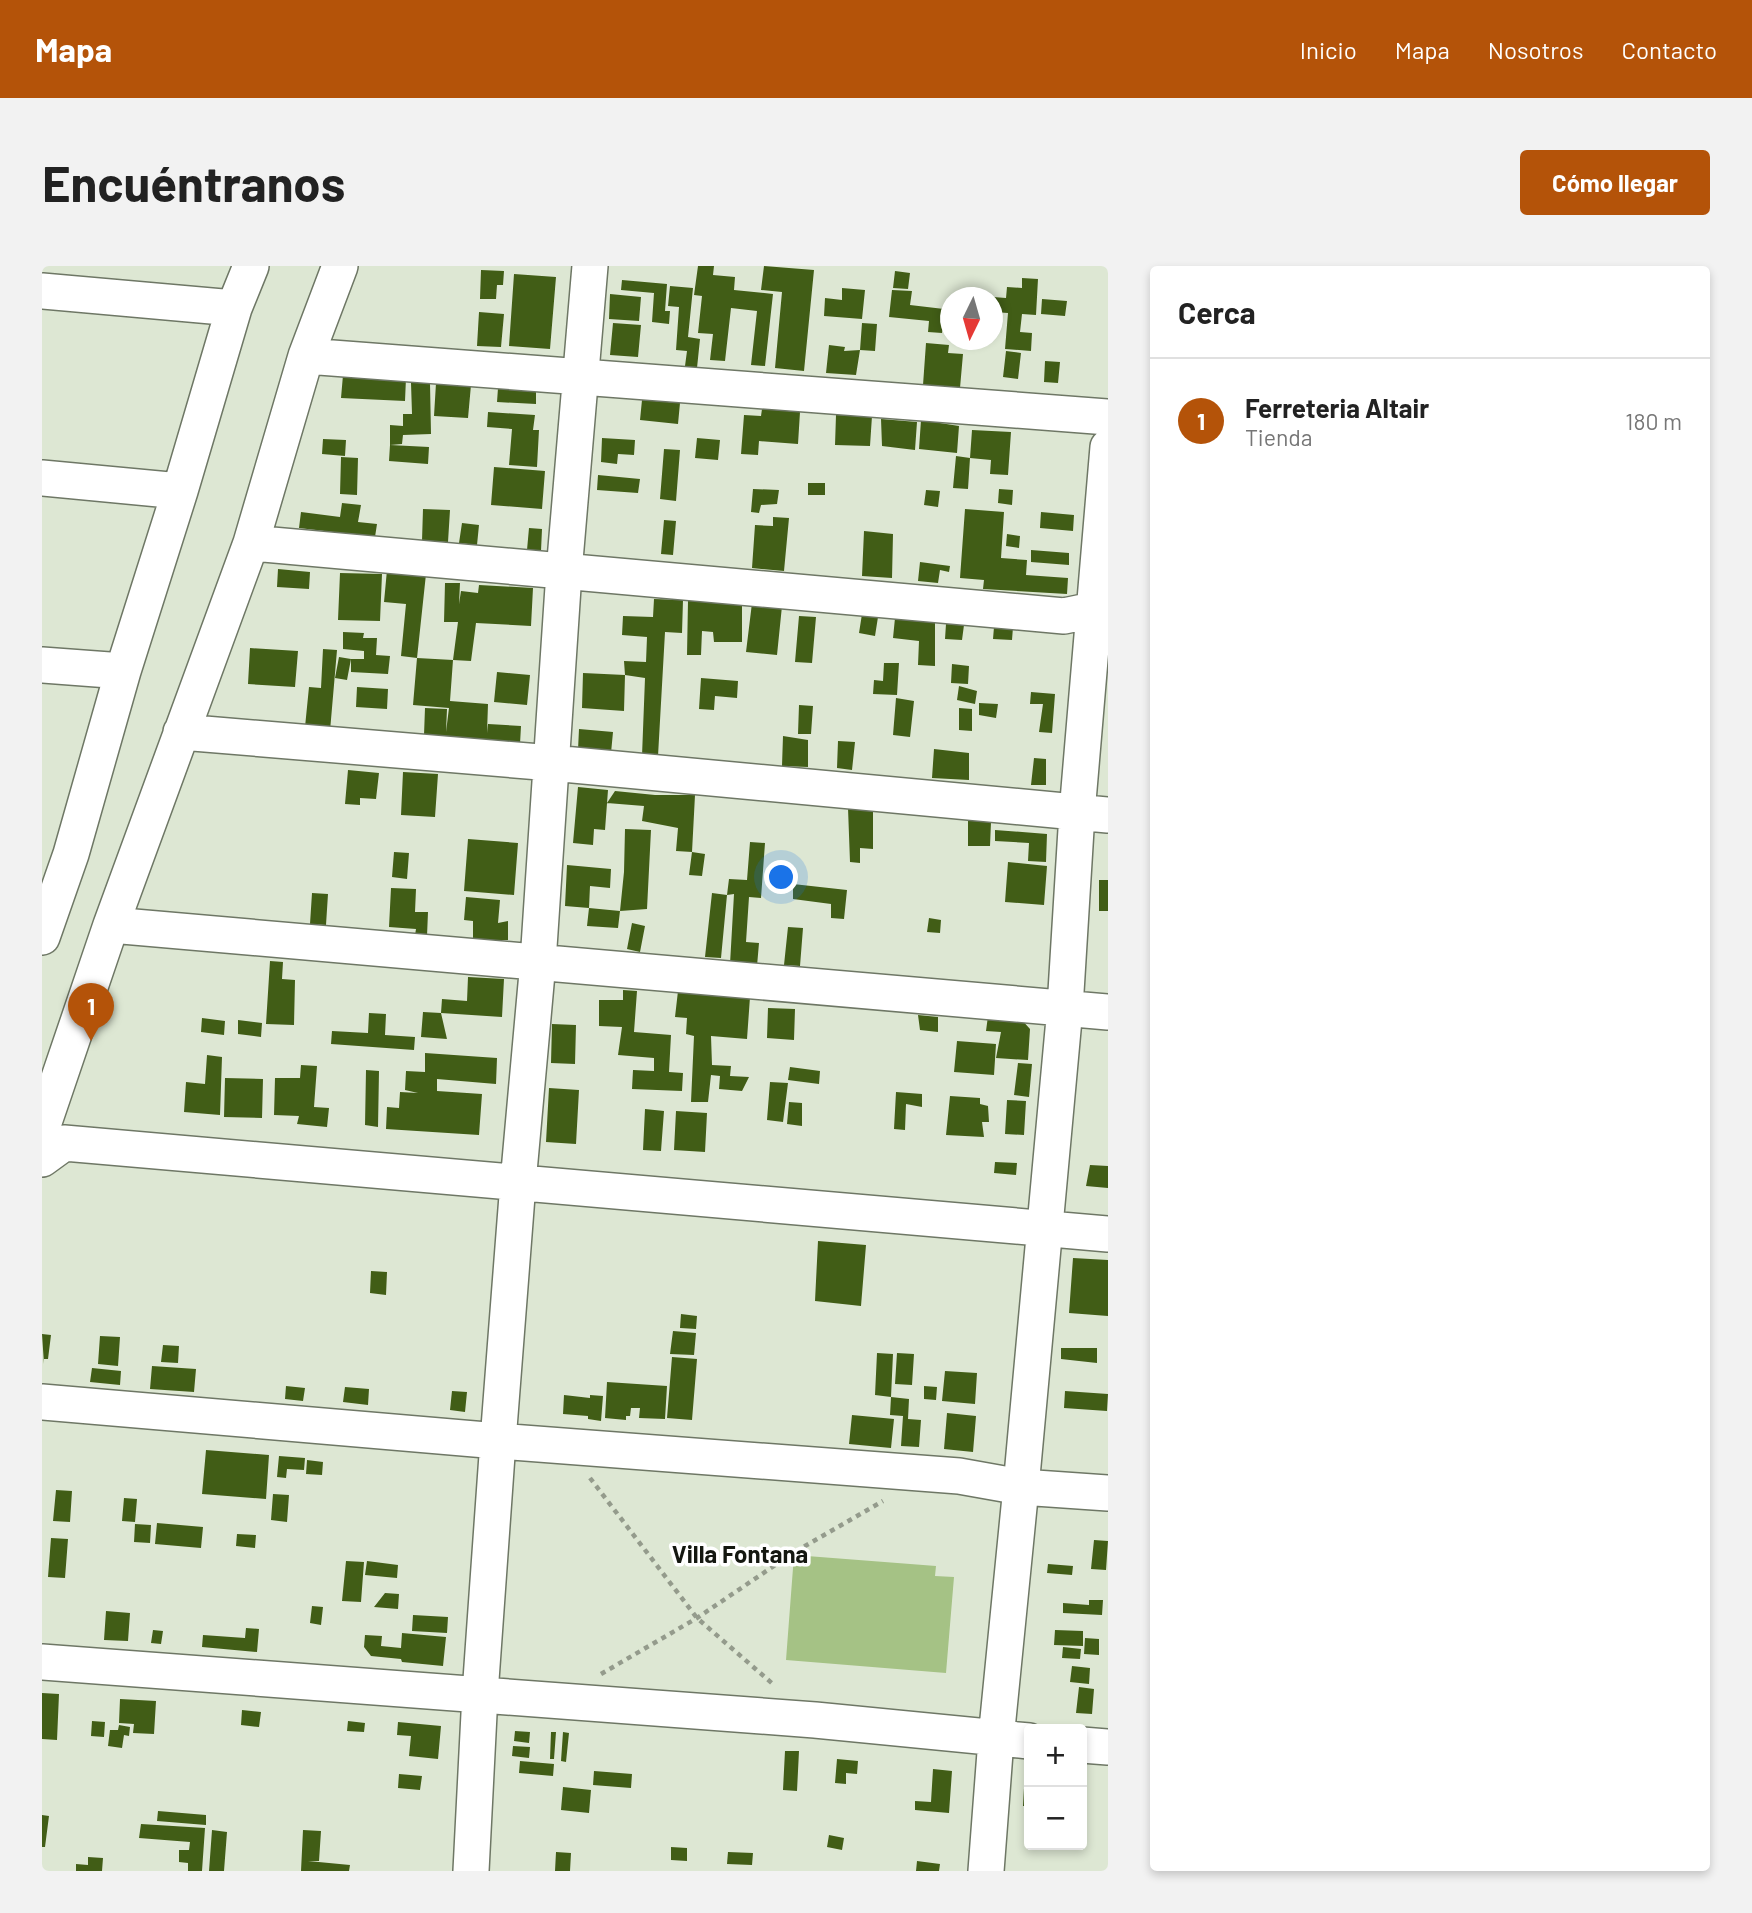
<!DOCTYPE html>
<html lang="es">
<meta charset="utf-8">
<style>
body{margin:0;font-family:Barlow,sans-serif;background:#f2f2f2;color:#222}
.controls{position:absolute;right:21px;bottom:21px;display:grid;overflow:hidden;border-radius:7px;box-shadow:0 4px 10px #0003}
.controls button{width:63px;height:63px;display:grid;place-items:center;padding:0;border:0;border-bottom:2px solid #e0e0e0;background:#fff;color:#222;font:35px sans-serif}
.compass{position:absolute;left:898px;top:21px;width:63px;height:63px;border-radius:50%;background:#fff;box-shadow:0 4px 10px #0003;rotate:185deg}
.you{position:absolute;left:740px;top:612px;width:24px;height:24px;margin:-18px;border:5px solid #fff;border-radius:50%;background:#1a73e8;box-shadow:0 0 0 10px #1a73e833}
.badge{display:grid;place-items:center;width:46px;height:46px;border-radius:50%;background:#b45309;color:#fff;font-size:23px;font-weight:700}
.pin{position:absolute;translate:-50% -58px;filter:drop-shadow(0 2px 4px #0008)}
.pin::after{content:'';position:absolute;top:37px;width:24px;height:21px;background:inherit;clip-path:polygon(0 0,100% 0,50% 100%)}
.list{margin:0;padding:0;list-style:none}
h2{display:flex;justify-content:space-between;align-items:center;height:91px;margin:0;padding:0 28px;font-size:30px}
h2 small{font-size:23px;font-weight:400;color:#767676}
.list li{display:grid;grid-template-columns:46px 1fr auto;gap:21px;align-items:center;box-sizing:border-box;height:126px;padding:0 28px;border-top:2px solid #e0e0e0}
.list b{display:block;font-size:26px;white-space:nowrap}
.list p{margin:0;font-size:23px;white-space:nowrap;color:#767676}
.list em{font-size:23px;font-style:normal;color:#767676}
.map{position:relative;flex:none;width:1066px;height:1605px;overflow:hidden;border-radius:7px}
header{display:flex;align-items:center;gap:42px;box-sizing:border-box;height:98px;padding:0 35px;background:#b45309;color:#fff}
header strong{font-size:33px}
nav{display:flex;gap:38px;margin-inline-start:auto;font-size:24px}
.intro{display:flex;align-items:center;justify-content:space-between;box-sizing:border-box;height:168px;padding:0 42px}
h1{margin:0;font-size:49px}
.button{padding:18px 32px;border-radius:7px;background:#b45309;color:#fff;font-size:24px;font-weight:700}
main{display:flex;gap:42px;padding:0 42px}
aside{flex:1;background:#fff;border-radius:7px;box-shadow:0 4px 10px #0003}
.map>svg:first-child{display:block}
</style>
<header>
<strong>Mapa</strong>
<nav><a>Inicio</a><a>Mapa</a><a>Nosotros</a><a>Contacto</a></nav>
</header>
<div class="intro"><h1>Encuéntranos</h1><a class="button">Cómo llegar</a></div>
<main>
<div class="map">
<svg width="1066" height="1605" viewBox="0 0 1066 1605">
<rect width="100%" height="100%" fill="#dde7d3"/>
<!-- green -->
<path fill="#a5c285" d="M752,1289L894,1300L893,1310L912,1311L904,1407L744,1394Z"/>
<!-- building -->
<path fill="#415d16" d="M656,0H672L671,9L693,11L692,24L731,28L723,100L709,99L715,45L689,42L683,95L668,94L671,68L656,67L660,30L652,29Z
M722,0L772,4L762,105L733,102L740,26L719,24Z
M439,4L462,5L461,19H455L454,33H438Z
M853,5L868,7L866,23L851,22Z
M472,8L514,11L508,83L467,80Z
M980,12L996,13L994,49L980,48L978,66L990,67L989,85L963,83L966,47L951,46V31L964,32L965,21L980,22Z
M580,14L625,18L623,45H628L627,58L610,56L612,27L579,24Z
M628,20L651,22L646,71L658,73L655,102L643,100L645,85L634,84L637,41L626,40Z
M800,22L823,24L820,53L782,50L783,32L800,34Z
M850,24L870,25L868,39L902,43L900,67L886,66L887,55L847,51Z
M568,28L599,31L597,55L567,53Z
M1000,33L1025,35L1023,50L999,48Z
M437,46L462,48L459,81L435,80Z
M571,57L599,59L596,91L568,89Z
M820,57L835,58L833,85L818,84Z
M884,77L907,79L906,87L921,88L918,122L881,119Z
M787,79L803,81L802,85L818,84L814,109L784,107Z
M964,85L979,87L976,113L961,111Z
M1003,95L1018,96L1016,117L1002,116Z
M301,109L364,112L363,135L299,132Z
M369,117H388L389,168L361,169L360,178L348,179V159L361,160V148H370Z
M394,117L429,119L426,152L392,150Z
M456,122L494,124V138L455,136Z
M600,134L638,137L636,158L598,154Z
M720,143L758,146L756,178L717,175L716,189L699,188L702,149L719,150Z
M446,146L493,149L491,164H497L495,201L467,199L470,163L445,161Z
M794,149L830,150L828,180L793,179Z
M839,153L875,156L873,184L840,180Z
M879,154L917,160L915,187L877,183Z
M930,164L969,166L966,209L948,208L949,194L928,192Z
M560,172L593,174L592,189L576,188L575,198L559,196Z
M655,172L678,174L676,194L653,192Z
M281,173L304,174L303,190L280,188Z
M348,179L387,181L386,198L347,195Z
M622,183L638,184L634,235L618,233Z
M914,190L928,192L926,223L911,222Z
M299,191L316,192L315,229L298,228Z
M452,201L503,205L500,243L449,239Z
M556,209L598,213L596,227L555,224Z
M766,217H783V229H766Z
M711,223L737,224L735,238L719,239L717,247L709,246Z
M957,223L971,224L970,239L956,237Z
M884,224L898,225L896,241L882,239Z
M300,237L319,239L316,256L335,258L333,271L257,262L259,246L298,251Z
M381,243L408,244L406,276L380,275Z
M923,243L962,246L959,292L985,294L984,309L1026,312L1025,328L941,323L942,314L918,312Z
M999,246L1032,249L1031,265L998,262Z
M731,251L747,252L742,305L710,302L713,259L731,260Z
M622,254L634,255L631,289L619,288Z
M420,257L437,259L435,279L417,277Z
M487,262L500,263L499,285L485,284Z
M822,265L851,268L850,312L820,310Z
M965,268L978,270L977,282L964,280Z
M989,284L1027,287V299L989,296Z
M878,296L908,300L907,306L898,304L896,317L876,315Z
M236,303L268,306L267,323L235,321Z
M345,304L384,308L375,392L359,390L364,338L342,336Z
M298,307L340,308L338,355L296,354Z
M403,317H418L417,338L419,325L436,327L437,319L491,322L489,360L434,357L429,395L411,394L416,356H402Z
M612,333L641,334L640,367L623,366L616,490H600L603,412L583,409L582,395L604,396L605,371L580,369L581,350L611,351Z
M646,335H700V376H672L671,366L660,365L659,389H645Z
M710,337L740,340L735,389L704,386Z
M820,348L836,351L833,370L817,367Z
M757,350L774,351L770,397L753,396Z
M853,352L893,355V400L876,399L877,375L851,372Z
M904,358L922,359L920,374L903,373Z
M952,361H971L970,374L951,373Z
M301,366L322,367L321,372H335L334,389L348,390L346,408L309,406V393H322V385L301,383Z
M208,382L256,385L253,421L206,418Z
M281,383L295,384L288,465L263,461L267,421L279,422Z
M297,391L309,393L305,414L293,412Z
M375,392L411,394L408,435L446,438L445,467L446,458L479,460L478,478L382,469L383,442L405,443L404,466L407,442L371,439Z
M842,397H857L855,429L831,428L832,414L841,415Z
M910,398L927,400L926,418L909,417Z
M455,406L488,409L485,439L452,436Z
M541,407L583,409L582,445L540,442Z
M659,412L696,415L695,432L673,430L672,444L657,443Z
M917,420L935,425L933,438L915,434Z
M315,421L346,423L345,443L314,441Z
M989,426L1013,428L1010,467L997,466L1001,438H988Z
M854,432L872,435L868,471L851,469Z
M937,437L956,438L954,452L937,449Z
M757,439L771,440L769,468H756Z
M917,442L930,443V465L917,464Z
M537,463L571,466L569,487L536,484Z
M741,470L766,474V501L740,500Z
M796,475L813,476L810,504L795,502Z
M892,483L927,487V514L890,512Z
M992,492L1004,493V519H989Z
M306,504L337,507L334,533L318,532V539L303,538Z
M361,506L396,508L393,551L359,549Z
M536,521L566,524L563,564L552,563L551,579L531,577Z
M573,525L613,529H653L650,586L634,585L636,562L600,555L602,540L565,537Z
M806,542L831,544V583L818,582V597L808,596Z
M926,554L949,556L948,580H926Z
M583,563L609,564L605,643L578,645L582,606Z
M953,564L1005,568L1004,596L986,595L987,577L953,575Z
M426,573L476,577L472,629L422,625Z
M708,576L723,577L719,632L707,631L704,676L717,677L715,700L688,698L692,628L685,629L687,613L705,614Z
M352,586L367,587L365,613L350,611Z
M650,586L663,588L660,610L647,609Z
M966,596L1005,600L1002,639L963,636Z
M525,599L569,603L568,622L548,620L547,642L523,640Z
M1057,614H1066V645H1057Z
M751,618L805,624L802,653L789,652V638L751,633Z
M349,622L374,623L373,646H386L385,670L373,669L374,663L347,661Z
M270,627L286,628L284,659L268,658Z
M670,627L685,629L679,692L663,691Z
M424,631L458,634L456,657L466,655V674H431V655L422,654Z
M547,642L578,645L576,662L545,660Z
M887,652L899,654L898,667L885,666Z
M590,657L603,660L598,686L585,683Z
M746,661L761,662L758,700L742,699Z
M228,695L241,696L240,713L253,714L252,759L224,758Z
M426,711L462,713L460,751L399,747L400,733L425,735Z
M581,724L595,725L592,766L629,769L627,806L641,807L640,825L590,823L591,804L612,805V792L576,789L580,761L557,760V734H581Z
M636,725L708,731L705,773L669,770L670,799L689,800L688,810L707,811L700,825L677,823L678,810L669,809L666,836H649L652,770L644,768L645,752L633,751Z
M726,742L753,743L752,774L725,772Z
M381,746L399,747L405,773L379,771Z
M327,747L344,748L343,769L373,771L372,784L289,778L290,765L326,767Z
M876,749L896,751V766L878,764Z
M946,750L979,753L988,763L986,794L954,792L959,766L944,765Z
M160,752L183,755L182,769L159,766Z
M196,754L220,757L219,771L196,768Z
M510,758L534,759L533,798L509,797Z
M915,775L954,778L952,809L912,806Z
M383,787L455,792L454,818L395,813V825L440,828L437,869L344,863L345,841L357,842L358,826L376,827L363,824L364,805L383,806Z
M165,789L180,791L178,849L142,846L144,816L163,818Z
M976,797L990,798L987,831L972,829Z
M259,799L275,800L272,841L287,842L285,861L255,858L257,850L232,849L233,812H258Z
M748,801L778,805L777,818L746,814Z
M324,804L337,805L336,861L323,859Z
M183,812L221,813L220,852L182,851Z
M728,816L746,817L741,856L725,854Z
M507,822L537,824L534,878L504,876Z
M854,826L880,828V841L864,838L863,864L852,863Z
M908,830L938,832V838L946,840L947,856H940L942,871L904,869Z
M965,834L984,835L982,869L963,868Z
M747,836L760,837V860L745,858Z
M603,843L622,845L619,885L601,884Z
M634,845L665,847L663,886L632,884Z
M953,896L975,897L974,909L952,907Z
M1048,899L1066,900V922L1044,920Z
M776,975L824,979L819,1040L773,1035Z
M1031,992L1066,994V1050L1027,1047Z
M329,1005L345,1006L344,1029L328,1027Z
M639,1048L655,1050L654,1063L638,1062Z
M631,1065L654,1067L652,1089L628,1088Z
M0,1068L9,1069L6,1093H2V1098Z
M58,1070L78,1071L76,1100L56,1098Z
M121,1079L137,1080L136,1097L119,1096Z
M1019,1082H1055V1097L1019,1093Z
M835,1087L851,1088L849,1131L833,1129Z
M855,1087L872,1088L870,1119L853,1118Z
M630,1091L655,1093L650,1154L625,1152Z
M110,1100L154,1103L152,1126L108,1123Z
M50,1102L79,1105L78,1119L48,1116Z
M903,1105L935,1107L933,1138L900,1135Z
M565,1116L625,1120L623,1153L597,1152L598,1142H589L588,1150H584V1154L563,1152Z
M244,1120L263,1122L261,1135L243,1133Z
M882,1120L895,1121L894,1134L882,1133Z
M303,1121L327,1123L326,1139L301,1136Z
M410,1125L425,1126L423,1146L408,1144Z
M1023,1125L1066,1128L1065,1145L1022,1142Z
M522,1129L548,1132V1129L561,1130L559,1155L546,1153V1150L521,1148Z
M849,1131L867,1133L866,1153L879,1154L877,1181L859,1180L861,1150L848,1149Z
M905,1147L934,1150L931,1186L902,1183Z
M810,1149L852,1153L849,1182L807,1178Z
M164,1184L227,1189L224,1233L160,1228Z
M237,1190L263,1192L262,1204L245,1203L244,1212L235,1211Z
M265,1194L281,1196L280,1209L264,1208Z
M14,1224L30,1225L28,1256L11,1255Z
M231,1228L247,1229L245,1256L229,1254Z
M82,1232L95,1233L93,1256L80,1255Z
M115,1257L161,1261L159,1282L113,1278Z
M93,1258L109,1259L108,1277L92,1276Z
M195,1268L214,1269L213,1282L194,1280Z
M9,1272L26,1273L23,1312L6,1311Z
M1052,1274L1066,1275L1064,1304L1049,1303Z
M304,1295L322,1296L319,1336L300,1335Z
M325,1295L356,1299L355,1312L323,1309Z
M1006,1298L1031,1300L1030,1309L1005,1307Z
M343,1327L357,1328L356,1343L332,1341Z
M1047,1334H1061L1060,1349L1021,1347V1337L1047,1339Z
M270,1340L281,1341L279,1359L268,1357Z
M64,1345L88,1347L86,1375L62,1374Z
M371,1349L406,1351L405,1367L370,1365Z
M204,1362L217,1363L215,1386L160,1381L161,1369L203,1372Z
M111,1364L121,1365L119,1378L109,1377Z
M1013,1364L1041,1365V1380L1012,1379Z
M360,1367L404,1371L401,1400L360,1396L359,1393L329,1390L322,1381L323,1369L340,1370L339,1380L359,1382Z
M1043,1372L1057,1373V1389L1042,1388Z
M1021,1381L1039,1383L1038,1393L1020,1392Z
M1030,1400L1048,1402L1047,1418L1028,1416Z
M1037,1421L1052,1423L1050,1448L1034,1447Z
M0,1427L17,1428L15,1474L0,1473Z
M78,1433L114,1435L112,1468L91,1467L92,1458L77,1457Z
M200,1444L219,1446L217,1461L199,1459Z
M50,1455L63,1456L62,1471L49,1470Z
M306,1455L323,1457L322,1466L305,1465Z
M356,1456L399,1460L396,1493L367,1490L369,1470L355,1469Z
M77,1459L88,1461L87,1470L82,1469L80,1482L66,1480L68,1464H76Z
M473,1465L488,1466L487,1477L472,1475Z
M509,1466H514L512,1493H508Z
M521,1466L527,1467L524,1496L519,1495Z
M471,1480L488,1481L487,1492L470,1490Z
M743,1485H757L755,1525L741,1524Z
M795,1493L816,1495L815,1508L804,1507V1518L793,1517Z
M478,1495L512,1498L511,1510L477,1507Z
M891,1503L910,1505L907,1547L873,1544V1535L889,1536Z
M983,1504H987V1540H981Z
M552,1505L590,1508L589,1522L551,1519Z
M357,1508L380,1510L378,1524L356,1522Z
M521,1521L549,1524L547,1547L519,1544Z
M116,1545L164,1549V1559L115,1555Z
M0,1549L7,1550L3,1581H0Z
M99,1558L163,1562L160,1605H146V1597L137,1596V1584H147L148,1576L97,1572Z
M170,1564L185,1566L182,1605H167Z
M261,1564L279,1565L277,1595H266L308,1599L307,1605H259Z
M787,1569L802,1572L800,1584L785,1581Z
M629,1581L645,1582V1595L629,1594Z
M514,1586L529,1587L528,1605H513Z
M686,1586L711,1587L710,1599L685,1598Z
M46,1591L61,1592L60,1605H34V1598L46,1599Z
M875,1595L898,1598L897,1605H874Z"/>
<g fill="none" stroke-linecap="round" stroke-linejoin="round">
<defs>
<path id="minor" d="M0,25L192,42
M264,90L1066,151
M0,212L138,225
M209,277L1022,350L1051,344L1066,346
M0,399L81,405
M139,466L510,497L1066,549
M69,659L1066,746
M0,671L29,588L81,405L138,225L192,42L209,0
M0,862L69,659L209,277L264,90L298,0
M0,893L22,877L1066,968
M0,1136L456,1175L917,1210L979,1221L1066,1227
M0,1396L773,1454L987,1475
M1040,1479L1066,1481
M429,1605L438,1428L456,1175L476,917L496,696L522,306L548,0
M944,1605L954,1473L979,1221L1023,742L1035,547L1066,181"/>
</defs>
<!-- minor casing -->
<use href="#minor" stroke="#6e7765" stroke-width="38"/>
<!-- path -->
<path stroke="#949b8c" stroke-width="4.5" stroke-dasharray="5 5" stroke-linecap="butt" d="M548,1212L655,1352L732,1419
M559,1408L655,1352L751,1287L841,1235"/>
<!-- minor -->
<use href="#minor" stroke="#fff" stroke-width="35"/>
</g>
<g text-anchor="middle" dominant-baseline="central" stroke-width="7" stroke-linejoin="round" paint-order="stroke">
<!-- quarter labels -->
<g font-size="24" font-weight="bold" fill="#141710" stroke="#fff">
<text x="698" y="1287">Villa Fontana</text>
</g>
</g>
</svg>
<div class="controls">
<button>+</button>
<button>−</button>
</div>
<svg class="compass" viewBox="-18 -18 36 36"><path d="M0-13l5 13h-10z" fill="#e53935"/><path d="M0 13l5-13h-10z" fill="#767676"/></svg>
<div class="you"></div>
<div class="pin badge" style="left:49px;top:775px">1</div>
</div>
<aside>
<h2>Cerca<small></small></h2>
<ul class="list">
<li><span class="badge">1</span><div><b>Ferreteria Altair</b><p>Tienda</p></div><em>180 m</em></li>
</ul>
</aside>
</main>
